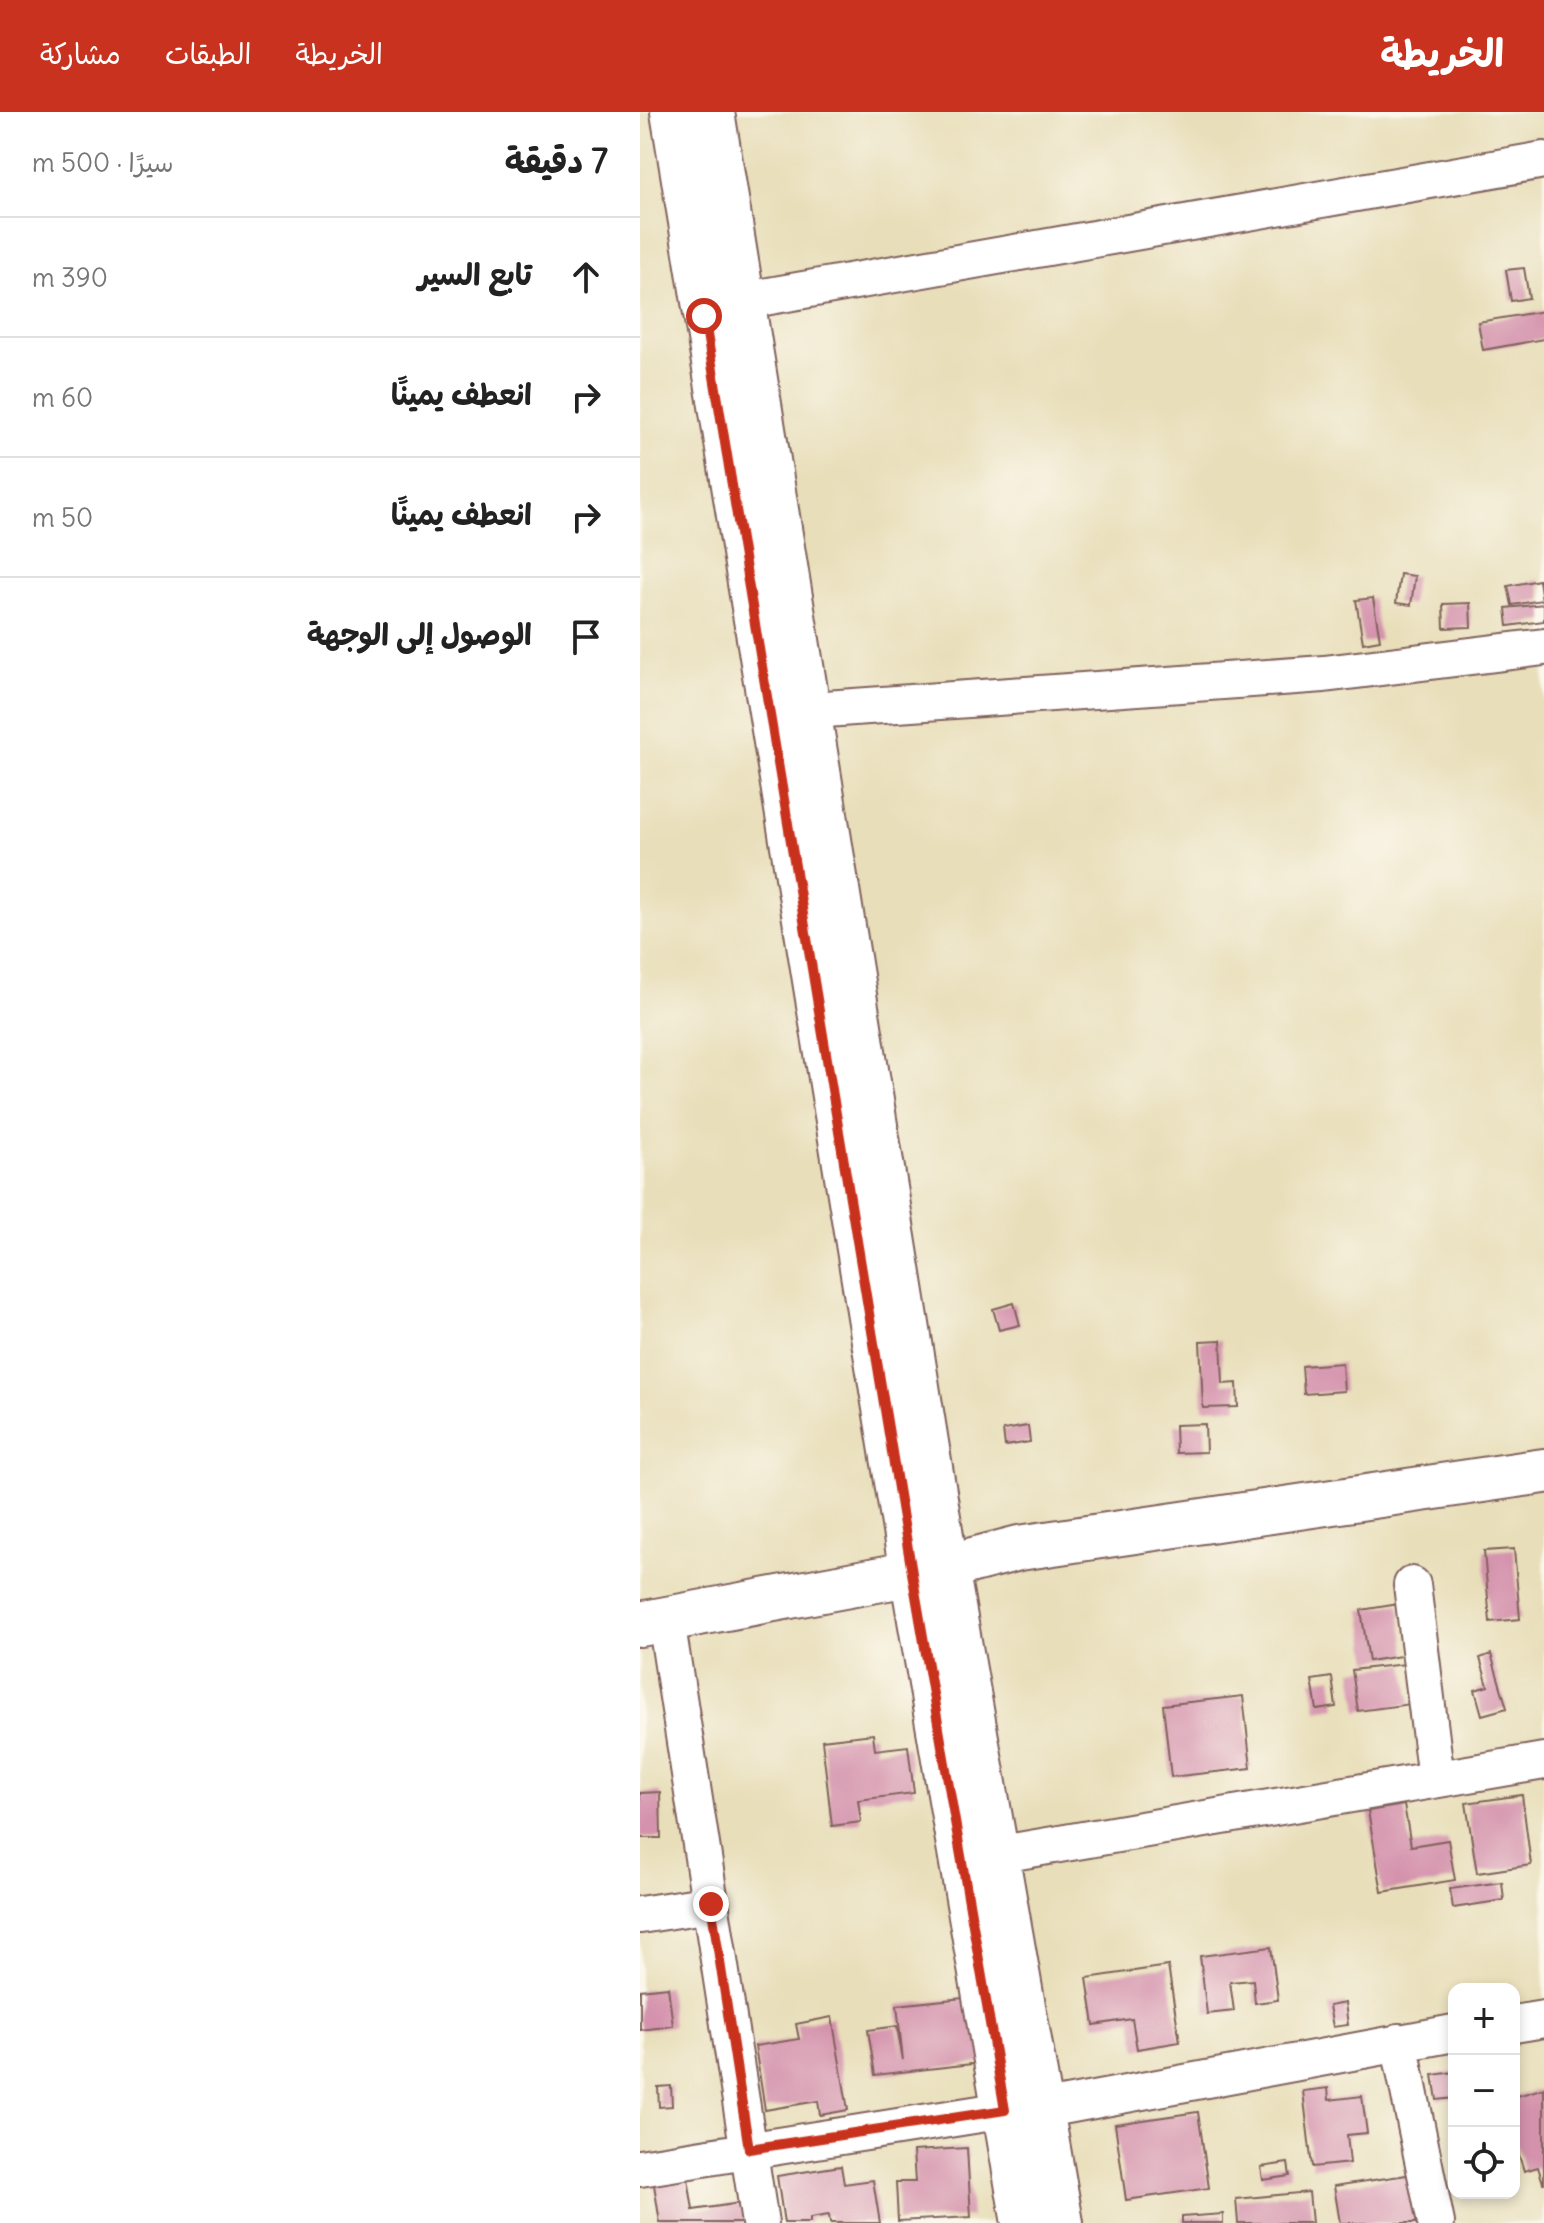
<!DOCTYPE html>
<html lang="ar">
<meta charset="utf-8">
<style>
body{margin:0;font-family:Delius,"Playpen Sans Arabic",sans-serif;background:#f2f2f2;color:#222;direction:rtl}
.controls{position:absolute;right:24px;bottom:24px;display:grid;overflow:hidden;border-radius:16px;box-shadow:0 4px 12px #0003}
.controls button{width:72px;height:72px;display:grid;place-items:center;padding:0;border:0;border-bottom:2px solid #e0e0e0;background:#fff;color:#222;font:40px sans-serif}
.stop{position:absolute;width:24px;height:24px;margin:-18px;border:6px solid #c8321e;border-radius:50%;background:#fff}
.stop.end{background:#c8321e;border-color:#fff;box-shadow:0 2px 8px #0008}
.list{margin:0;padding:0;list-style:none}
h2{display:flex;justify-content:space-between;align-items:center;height:104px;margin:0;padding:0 32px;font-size:34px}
h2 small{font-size:26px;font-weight:400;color:#767676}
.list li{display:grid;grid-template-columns:52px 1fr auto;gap:24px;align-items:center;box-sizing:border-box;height:120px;padding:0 32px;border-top:2px solid #e0e0e0}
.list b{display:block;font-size:30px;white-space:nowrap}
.list em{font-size:26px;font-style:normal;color:#767676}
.icon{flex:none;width:44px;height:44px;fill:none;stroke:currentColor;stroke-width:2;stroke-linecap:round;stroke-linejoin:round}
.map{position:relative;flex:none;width:904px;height:2111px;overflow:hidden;direction:ltr}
header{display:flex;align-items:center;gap:48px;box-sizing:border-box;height:112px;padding:0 40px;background:#c8321e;color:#fff}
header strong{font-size:38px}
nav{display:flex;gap:44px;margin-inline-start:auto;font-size:28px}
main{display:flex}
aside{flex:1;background:#fff}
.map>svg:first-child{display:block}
</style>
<header>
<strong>الخريطة</strong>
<nav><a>الخريطة</a><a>الطبقات</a><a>مشاركة</a></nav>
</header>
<main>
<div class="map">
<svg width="904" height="2111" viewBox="0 0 904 2111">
<rect width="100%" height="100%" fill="#fbf7ec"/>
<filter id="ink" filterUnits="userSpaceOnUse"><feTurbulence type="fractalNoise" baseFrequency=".0125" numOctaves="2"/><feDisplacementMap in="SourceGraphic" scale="16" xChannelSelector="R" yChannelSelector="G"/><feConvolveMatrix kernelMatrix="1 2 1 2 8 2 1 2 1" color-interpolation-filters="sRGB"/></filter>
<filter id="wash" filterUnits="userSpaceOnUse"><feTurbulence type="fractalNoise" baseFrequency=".006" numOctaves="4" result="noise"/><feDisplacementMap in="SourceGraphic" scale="32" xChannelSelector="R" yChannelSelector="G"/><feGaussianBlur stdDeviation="1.8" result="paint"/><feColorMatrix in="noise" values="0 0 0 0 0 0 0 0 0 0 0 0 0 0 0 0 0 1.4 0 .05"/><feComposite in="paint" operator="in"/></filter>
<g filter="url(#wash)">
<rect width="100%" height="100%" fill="#e8deb9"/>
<g id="blocks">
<!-- building -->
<path fill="#d492ac" d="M884,156L889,186L871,189L866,158Z
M904,199V227L843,238L838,210Z
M760,462L775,464L771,493L756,491Z
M899,468L902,488L872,493L868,474Z
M733,486L740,528L723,531L716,488Z
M830,491L831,515L804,516L803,492Z
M904,492V509L868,514L866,496Z
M374,1191L380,1213L359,1218L353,1197Z
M581,1228L583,1272L597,1271L598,1295L563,1296L560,1229Z
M702,1251L704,1279L664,1282L662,1254Z
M565,1312L566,1340L536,1341L535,1313Z
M388,1314L390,1330L365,1334L363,1318Z
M874,1437L880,1507L850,1510L844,1439Z
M759,1492L767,1543L729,1549L721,1498Z
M851,1542L867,1596L842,1603L835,1578L848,1574L840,1546Z
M765,1552L771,1592L718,1599L712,1558Z
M692,1565L696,1595L677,1598L672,1568Z
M603,1584L611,1656L531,1665L523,1593Z
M233,1622L235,1638L268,1634L274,1681L218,1688L221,1710L192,1714L182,1628Z
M20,1680L21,1726H0V1681Z
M882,1683L891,1753L837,1761L826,1691Z
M764,1693L771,1734L808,1728L815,1768L742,1780L728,1699Z
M862,1770L864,1788L813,1796L810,1777Z
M631,1835L638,1888L615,1891L613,1868L590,1870L594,1899L567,1902L560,1844Z
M528,1854L540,1930L497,1937L492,1907L454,1913L447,1866Z
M28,1875L33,1914L0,1918V1878Z
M342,1884L349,1950L235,1963L228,1918L257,1914L263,1948L257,1893Z
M705,1891L708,1913L693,1915L689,1894Z
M192,1905L208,1998L180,2003L178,1989L125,1998L115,1934L159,1927L156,1912Z
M814,1960V1986L797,1988L793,1963Z
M31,1974L32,1994L19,1995L18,1975Z
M688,1976L689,1988L722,1984L727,2021L707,2023L710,2051L672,2055L663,1979Z
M904,1976V2071H903L898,2055L884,2059L874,2027V1985Z
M558,2000L569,2076L486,2088L475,2012Z
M327,2036L331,2105L258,2109L256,2070H275L273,2039Z
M648,2051L650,2064L623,2068L621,2055Z
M201,2054L204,2072L233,2068L240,2111H190L189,2103L170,2106V2111H144L137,2064Z
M47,2060L53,2098L101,2091L104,2111H20L13,2066Z
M780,2061L788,2111H700L694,2074Z
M669,2080L672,2111H598L596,2087Z
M583,2102V2111H542V2105Z"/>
</g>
</g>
<g filter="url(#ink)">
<use href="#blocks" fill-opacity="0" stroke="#81625d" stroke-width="2"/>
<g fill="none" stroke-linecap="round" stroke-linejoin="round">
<defs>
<path id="minor" d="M101,189L904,48
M171,598L684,562L904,535
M772,1473L796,1667
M26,1508L120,2111
M355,1743L904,1649
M0,1803L71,1792
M874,1912L904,1907
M759,1930L796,2111
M400,1998L814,1921
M0,2056L365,1998"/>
<path id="tertiary" d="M33,0L272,1461L384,2111
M72,0L306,1455L421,2111
M0,1512L306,1455L379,1436L904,1359"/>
</defs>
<!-- minor casing -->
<use href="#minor" stroke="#81625d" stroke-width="40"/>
<!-- tertiary casing -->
<use href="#tertiary" stroke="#81625d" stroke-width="48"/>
<!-- minor -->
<use href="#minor" stroke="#fff" stroke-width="36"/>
<!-- tertiary -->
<use href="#tertiary" stroke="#fff" stroke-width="44"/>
</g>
</g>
<g fill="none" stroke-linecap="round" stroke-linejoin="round" filter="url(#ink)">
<!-- route -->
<path stroke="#c8321e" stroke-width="10" d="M64,204L272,1461L365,1998L109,2037L71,1792"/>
</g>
</svg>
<div class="controls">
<button>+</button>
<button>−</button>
<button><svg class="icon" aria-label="locate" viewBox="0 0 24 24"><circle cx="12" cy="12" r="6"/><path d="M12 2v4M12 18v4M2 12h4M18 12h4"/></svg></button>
</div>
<div class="stop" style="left:64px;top:204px"></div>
<div class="stop end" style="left:71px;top:1792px"></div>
</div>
<aside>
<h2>7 دقيقة<small>سيرًا · 500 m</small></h2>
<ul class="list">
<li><svg class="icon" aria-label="ahead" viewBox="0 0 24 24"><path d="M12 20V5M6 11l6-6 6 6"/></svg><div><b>تابع السير</b></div><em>390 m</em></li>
<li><svg class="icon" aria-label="right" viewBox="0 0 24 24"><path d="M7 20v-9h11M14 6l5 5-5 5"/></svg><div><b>انعطف يمينًا</b></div><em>60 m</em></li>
<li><svg class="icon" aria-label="right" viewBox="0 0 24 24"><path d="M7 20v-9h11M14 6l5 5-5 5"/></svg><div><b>انعطف يمينًا</b></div><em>50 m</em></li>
<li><svg class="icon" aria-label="arrive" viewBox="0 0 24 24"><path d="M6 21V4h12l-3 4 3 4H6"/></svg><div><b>الوصول إلى الوجهة</b></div></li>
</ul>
</aside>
</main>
